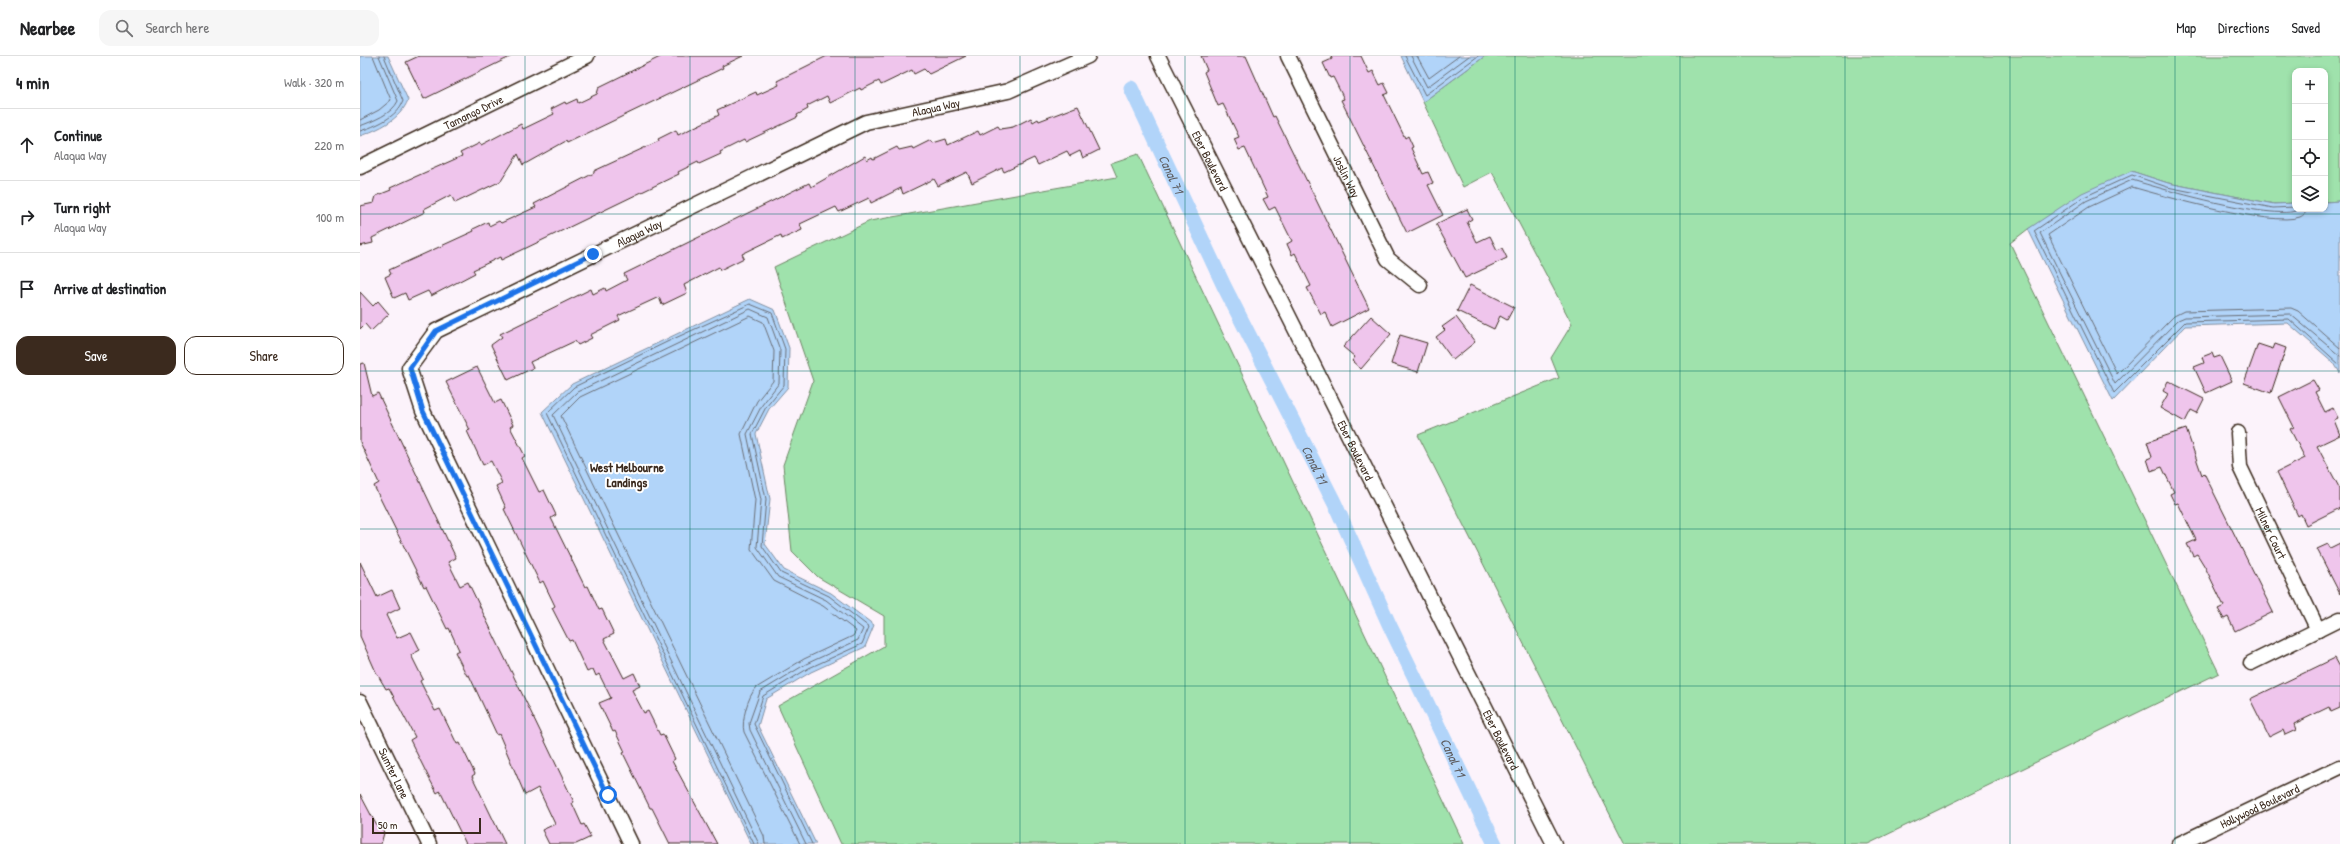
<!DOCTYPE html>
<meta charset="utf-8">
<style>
body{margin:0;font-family:"Patrick Hand",sans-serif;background:#f6f6f6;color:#202124}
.controls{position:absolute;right:12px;top:12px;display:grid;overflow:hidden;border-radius:8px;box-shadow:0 2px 6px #0003}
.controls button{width:36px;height:36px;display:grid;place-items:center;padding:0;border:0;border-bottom:1px solid #e0e0e0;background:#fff;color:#202124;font:20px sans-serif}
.scale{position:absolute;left:12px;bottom:10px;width:109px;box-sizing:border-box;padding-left:4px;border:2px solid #3b2a1e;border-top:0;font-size:11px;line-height:14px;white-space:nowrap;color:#3b2a1e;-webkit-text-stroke:3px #fff;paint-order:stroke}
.stop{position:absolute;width:12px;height:12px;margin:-9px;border:3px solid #1a73e8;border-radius:50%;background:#fff}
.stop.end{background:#1a73e8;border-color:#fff;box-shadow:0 1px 4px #0008}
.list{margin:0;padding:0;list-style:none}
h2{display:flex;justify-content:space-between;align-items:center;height:52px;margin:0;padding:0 16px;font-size:17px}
h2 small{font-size:13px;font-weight:400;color:#757577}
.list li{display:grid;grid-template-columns:26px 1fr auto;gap:12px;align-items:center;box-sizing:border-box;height:72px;padding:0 16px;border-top:1px solid #e0e0e0}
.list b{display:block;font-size:15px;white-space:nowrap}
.list p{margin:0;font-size:13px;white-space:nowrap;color:#757577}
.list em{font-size:13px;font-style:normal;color:#757577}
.actions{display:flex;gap:8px;padding:12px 16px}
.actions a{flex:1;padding:9px 0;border:1px solid #3b2a1e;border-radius:12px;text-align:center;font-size:14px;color:#3b2a1e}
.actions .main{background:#3b2a1e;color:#fff}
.icon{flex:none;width:22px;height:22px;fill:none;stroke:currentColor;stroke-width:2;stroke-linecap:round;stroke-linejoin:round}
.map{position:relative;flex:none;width:1980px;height:788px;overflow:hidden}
header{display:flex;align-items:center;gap:24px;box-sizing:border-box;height:56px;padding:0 20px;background:#fff;border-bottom:1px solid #e0e0e0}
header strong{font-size:19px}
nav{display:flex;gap:22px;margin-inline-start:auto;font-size:14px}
.search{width:280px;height:36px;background:#f6f6f6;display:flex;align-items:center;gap:10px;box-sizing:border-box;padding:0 14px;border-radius:12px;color:#757577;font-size:15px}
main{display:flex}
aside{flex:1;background:#fff}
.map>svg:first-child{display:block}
</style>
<header>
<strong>Nearbee</strong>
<div class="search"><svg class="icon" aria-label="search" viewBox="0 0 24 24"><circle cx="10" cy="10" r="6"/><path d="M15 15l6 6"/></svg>Search here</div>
<nav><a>Map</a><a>Directions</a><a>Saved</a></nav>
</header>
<main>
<aside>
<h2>4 min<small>Walk · 320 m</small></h2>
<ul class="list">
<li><svg class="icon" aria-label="ahead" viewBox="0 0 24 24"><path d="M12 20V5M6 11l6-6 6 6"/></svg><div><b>Continue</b><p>Alaqua Way</p></div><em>220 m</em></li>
<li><svg class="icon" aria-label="right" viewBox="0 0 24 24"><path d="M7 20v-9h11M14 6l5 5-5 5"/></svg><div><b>Turn right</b><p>Alaqua Way</p></div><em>100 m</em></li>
<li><svg class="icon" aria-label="arrive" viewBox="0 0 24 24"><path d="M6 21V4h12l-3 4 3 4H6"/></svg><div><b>Arrive at destination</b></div></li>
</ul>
<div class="actions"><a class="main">Save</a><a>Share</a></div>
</aside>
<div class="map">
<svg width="1980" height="788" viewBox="0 0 1980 788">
<rect width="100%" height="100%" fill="#fcf3fb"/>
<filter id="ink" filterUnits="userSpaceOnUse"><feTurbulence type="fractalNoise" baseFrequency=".025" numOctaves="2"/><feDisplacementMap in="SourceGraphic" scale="8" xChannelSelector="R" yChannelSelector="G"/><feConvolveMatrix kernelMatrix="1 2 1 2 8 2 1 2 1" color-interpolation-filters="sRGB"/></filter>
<g filter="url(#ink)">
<!-- green -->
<path fill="#9fe2ac" stroke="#6d8665" d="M1125,0H1980V145L1965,146V15H1935V147L1914,148L1808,127L1771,115L1668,173L1650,187L1859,617L1508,788H1265L1058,379L1199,322L1191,302L1212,268L1132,116L1103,131L1063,46Z
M778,98L1104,788H481L418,650L524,590V560L458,521L432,495L423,409L453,325L414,211L510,165L757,121L751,107Z"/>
<!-- water -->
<path fill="#b1d4f9" stroke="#8290a1" d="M0,0H28L48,44C40,64 19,73 0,80Z
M1041,0H1125L1063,46Z
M1771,115L1808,127L1914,148L1935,147V153H1965V146L1980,145V317L1974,307L1928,267L1825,270L1753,345L1668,173L1722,137Z
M390,243L415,254L429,292L428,331L409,353L396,378L410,443L405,488L424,514L471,537L514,569L505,591L451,616L406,643L398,670L456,788H391L182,356L212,328Z"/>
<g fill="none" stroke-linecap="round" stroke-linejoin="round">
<!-- shore -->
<path stroke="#6a6e76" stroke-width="1" d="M1045,0L1065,39L1118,0
M1051,0L1067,31L1109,0
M1057,0L1069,22L1099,0
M0,64L19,54L31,44L13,0
M0,70C13,65 32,58 38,45L19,0
M0,75C16,70 37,61 43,45L24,0
M1935,151L1913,152L1807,131L1772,119L1724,141L1674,175L1754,337L1825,266L1929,263L1980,309
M1941,153C1921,168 1799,132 1772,124L1726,145L1680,177L1755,328L1818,264L1825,261L1930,258L1980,300
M1948,153C1946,157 1944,159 1940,161C1912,171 1804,140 1772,131L1729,151L1688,179L1757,318L1814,260L1824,255L1931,252L1938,255L1980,292
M394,788L187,357L214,331L311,284L390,248L412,257L425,293L424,329L406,351L392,378L406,443L402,490L421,517L469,540L509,571L502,588L449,612L403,640L394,668L452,788
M399,788L193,359L217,336L390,253L408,261L420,294L419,327L402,349L387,378L401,444L397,491L418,521L466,544L503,573L498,584L446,608L400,636L389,667L390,674L446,788
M405,788L404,780L201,360L220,341L390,260L403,266L414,295L413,325L397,345L381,378L395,444L391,493L414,525L463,550L496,575L493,580L444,603L396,632C388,640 381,665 384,676L440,788"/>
<!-- canal -->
<path stroke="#b1d4f9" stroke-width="15" id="s1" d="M771,32L864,230L974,446L1029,568L1135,788"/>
</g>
<!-- building -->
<path fill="#efc5ec" stroke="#3b2a1e" d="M59,0H152L64,43L46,6Z
M302,0H383L362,10L363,12L207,87L206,85L163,109L158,98L141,125L95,147L91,139L64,153L65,156L12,182L13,187L0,190V150L14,147L16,140L31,134L30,132L102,100L100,97L120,87L121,89L161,68L163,73L194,58L191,53L205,46L206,48L217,43L218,47L237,38L239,31Z
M467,0H606L569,18L564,13L554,18L552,14L521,29L519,25L501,34L500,32L470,47L467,40L447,50L448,53L437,59L438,61L385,86L384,84L360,96L361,98L339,108L338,106L318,116L319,118L160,195L141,204L140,201L113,214L115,217L71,240L68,235L48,244L45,237L34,242L25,221L31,218L29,214L114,175L113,173L128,166L129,170L139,165L141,167L176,151L174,148L234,117V115L299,85L298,83L316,74L318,79L353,62L359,59L357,54L396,36L397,39L419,29L417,25Z
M841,0H886L913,61L915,60L1009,252L972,271L965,256L961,258L947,232L951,230L935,197L932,199L927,188L932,185L915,151L909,154L903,143L908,141L901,126L885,92L879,94L874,83L879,81L863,48L858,50L844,16L847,14Z
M971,0H1001L1009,17L1013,15L1020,29L1024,27L1029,37L1024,39L1045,82L1048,80L1053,91L1051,92L1063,118L1068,116L1073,127L1068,129L1083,159L1047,177L981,44L984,43L973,21L970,22L963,7L972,3Z
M718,50L739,94L723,102L720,95L710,100L707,95L678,109L674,102L644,116L642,112L612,127L607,116L578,130L574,123L543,138L541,132L511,147L509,142L479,156L476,151L440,168L442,174L422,183L421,179L382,198L384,202L360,214L359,211L324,229L327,237L302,249L299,241L258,260L260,264L230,279L232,282L218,289L215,285L170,306L173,312L148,324L131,289L142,281L140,278L231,233L233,238L245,232L246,235L267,224L264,218L449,127L451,131L505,100L507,104L512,101L513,103L537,91L539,94L552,91L553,93L571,84L573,87L586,83L588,89L618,75L620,79L638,70L640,73L653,71L671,62L673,66L678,63L679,65Z
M1107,153L1112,163L1107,166L1117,186L1130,180L1137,194L1142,192L1147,202L1105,222L1076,168Z
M1110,229L1154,251L1147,264L1140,260L1134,273L1097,255Z
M0,236L13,250L18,245L29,258L11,275L5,268L0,273Z
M1011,260L1031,278L1001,313L992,305L995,301L983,291Z
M1096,261L1115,286L1093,304L1076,281L1085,274L1082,271Z
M1040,279L1067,287L1058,316L1031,308Z
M1898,288L1913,293L1915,288L1926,292L1911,337L1884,327Z
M1852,297L1854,302L1860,300L1872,325L1846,337L1834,311L1844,307L1842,301Z
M4,307L12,340L18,337L96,502L88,506L100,530L108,526L182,679L214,746L212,747L222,769L224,768L231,781L216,788H189L182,774L195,768L178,732L165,739L139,678L137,679L109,619L107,620L95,596L99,594L89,572L87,573L66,530L64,531L14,430L19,427L0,386V308Z
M117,311L135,347L141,344L153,369L150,371L165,400L162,402L179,436L184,434L196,459L191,462L225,531L228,530L239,554L242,553L254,578L244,583L264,622L274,617L280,630L272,634L284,657L288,655L300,679L303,678L315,703L312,705L357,788H310L292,752H290L263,697L265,696L255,675L253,676L239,647L251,642L239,618L236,620L233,613L227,616L212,584L209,585L192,552L195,550L183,525L180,527L144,453L146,452L136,430L142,427L131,405L123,409L107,375L110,374L86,326Z
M1953,324L1959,334L1955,336L1965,356L1973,352L1978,362L1974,364L1980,379L1957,390L1980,433V452L1946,469L1941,458L1938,460L1917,416L1945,402L1930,373L1934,371L1919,341Z
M1808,325L1844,343L1837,357L1831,354L1825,366L1800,352L1808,338L1803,335Z
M1826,373L1842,419L1844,417L1913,556L1875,575L1868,561L1864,563L1858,553L1864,550L1845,511L1837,498L1833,500L1827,488L1836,484L1818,447L1815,448L1810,438L1814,436L1802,411L1791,415L1787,403L1792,401L1787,386Z
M1980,487V538L1957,493L1968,488L1970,492Z
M0,506L17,541L32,534L40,552L26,559L37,582L51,576L60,594L51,599L63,623L60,625L75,655L80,653L97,688L100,687L115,718L112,720L145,788H106L80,735L77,737L69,722L50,684L55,681L29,632L26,633L16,616L0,580Z
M1975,602L1980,611V652L1971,656L1969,651L1934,668L1936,674L1925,679L1923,674L1909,681L1890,643Z
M0,738L18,772H22L24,777L21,788H0Z"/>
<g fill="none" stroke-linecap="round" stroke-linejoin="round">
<defs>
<g id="minor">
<path id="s2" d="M798,0L1194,788"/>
<path id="s3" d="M928,0L1028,203L1060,229"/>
<path id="s4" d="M0,111L227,0"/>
<path id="s5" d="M1878,377L1880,411L1958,574"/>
<path d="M1891,607L1980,563"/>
<path id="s6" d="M0,646L69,788"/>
<path id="s7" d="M271,788L63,355L49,312L76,275L506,66L648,35L728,0"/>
<path id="s8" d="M1819,788L1980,711"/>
</g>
</defs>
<!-- minor casing -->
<use href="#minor" stroke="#3b2a1e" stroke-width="17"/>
<!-- minor -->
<use href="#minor" stroke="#fff" stroke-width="14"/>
</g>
</g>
<g fill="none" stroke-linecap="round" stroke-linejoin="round" filter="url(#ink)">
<!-- route -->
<path stroke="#1a73e8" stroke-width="5" d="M233,198L76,275L50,312L63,355L248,739"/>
</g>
<!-- grid -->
<path fill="none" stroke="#0f766e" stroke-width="1" stroke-opacity="0.55" d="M165,0V788M330,0V788M495,0V788M660,0V788M825,0V788M990,0V788M1155,0V788M1320,0V788M1485,0V788M1650,0V788M1815,0V788M0,158H1980M0,315H1980M0,473H1980M0,630H1980"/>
<g text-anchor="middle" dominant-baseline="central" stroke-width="4" stroke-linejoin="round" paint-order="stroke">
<!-- street labels -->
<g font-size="12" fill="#3b2a1e" stroke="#fff">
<text stroke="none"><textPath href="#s7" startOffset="1121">Alaqua Way</textPath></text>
<text stroke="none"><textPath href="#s4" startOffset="126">Tamango Drive</textPath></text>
<text stroke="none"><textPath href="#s2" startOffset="117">Eber Boulevard</textPath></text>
<text stroke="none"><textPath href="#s3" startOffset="134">Joslin Way</textPath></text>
<text stroke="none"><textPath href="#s7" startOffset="797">Alaqua Way</textPath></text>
<text stroke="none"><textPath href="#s2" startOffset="441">Eber Boulevard</textPath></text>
<text stroke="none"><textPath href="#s5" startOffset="107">Milner Court</textPath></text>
<text stroke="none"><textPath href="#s2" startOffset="765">Eber Boulevard</textPath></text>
<text stroke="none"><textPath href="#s6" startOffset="79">Sumter Lane</textPath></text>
<text stroke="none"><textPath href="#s8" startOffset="89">Hollywood Boulevard</textPath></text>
</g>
<!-- water labels -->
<g font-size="13" font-style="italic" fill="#5e5d60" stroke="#fff">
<text stroke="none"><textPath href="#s1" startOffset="95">Canal 71</textPath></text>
<text stroke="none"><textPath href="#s1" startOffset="419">Canal 71</textPath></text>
<text stroke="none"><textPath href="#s1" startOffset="743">Canal 71</textPath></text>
</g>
<!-- neighbourhood labels -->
<g font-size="13" font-weight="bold" fill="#3b2a1e" stroke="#fff">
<text x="267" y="411">West Melbourne<tspan x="267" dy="15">Landings</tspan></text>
</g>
</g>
</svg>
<div class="controls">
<button>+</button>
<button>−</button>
<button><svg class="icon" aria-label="locate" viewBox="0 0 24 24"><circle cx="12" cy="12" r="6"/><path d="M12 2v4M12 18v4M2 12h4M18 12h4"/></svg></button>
<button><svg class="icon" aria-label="layers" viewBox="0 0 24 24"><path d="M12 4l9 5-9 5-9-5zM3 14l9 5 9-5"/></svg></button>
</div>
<div class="scale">50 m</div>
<div class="stop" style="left:248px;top:739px"></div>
<div class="stop end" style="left:233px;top:198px"></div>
</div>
</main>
